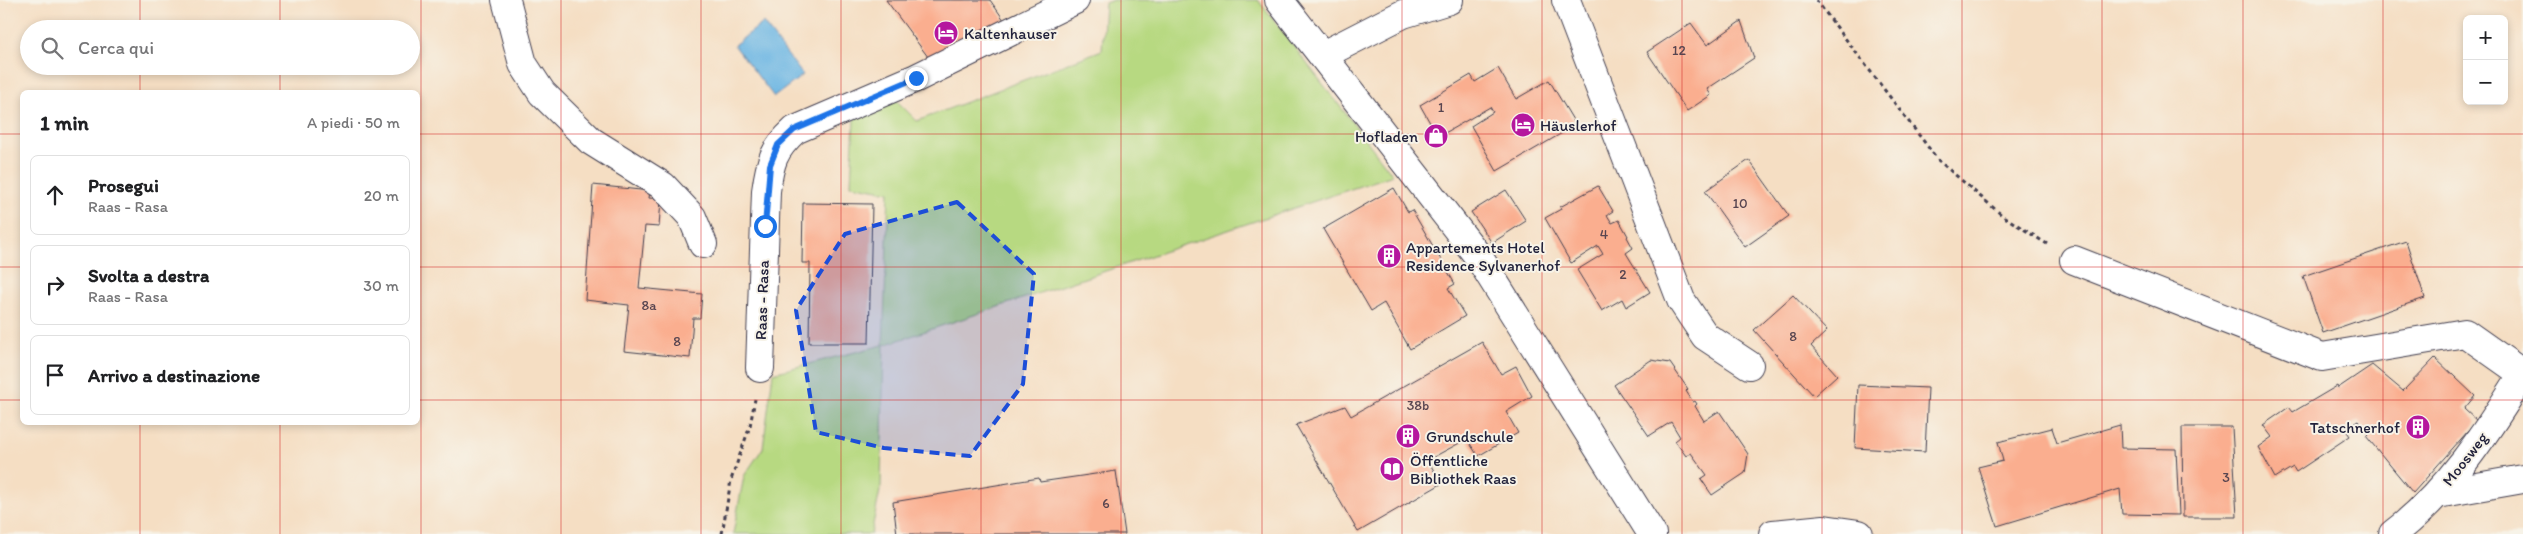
<!DOCTYPE html>
<html lang="it">
<meta charset="utf-8">
<style>
body{margin:0;font-family:Itim,sans-serif;background:#f2f2f2;color:#202124}
.controls{position:absolute;right:15px;top:15px;display:grid;overflow:hidden;border-radius:8px;box-shadow:0 2px 8px #0003}
.controls button{width:45px;height:45px;display:grid;place-items:center;padding:0;border:0;border-bottom:1px solid #e0e0e0;background:#fff;color:#202124;font:25px sans-serif}
.stop{position:absolute;width:15px;height:15px;margin:-11px;border:4px solid #1a73e8;border-radius:50%;background:#fff}
.stop.end{background:#1a73e8;border-color:#fff;box-shadow:0 1px 5px #0008}
.list{margin:0;padding:0;list-style:none}
h2{display:flex;justify-content:space-between;align-items:center;height:65px;margin:0;padding:0 20px;font-size:21px}
h2 small{font-size:16px;font-weight:400;color:#757577}
.list li{display:grid;grid-template-columns:32px 1fr auto;gap:15px;align-items:center;box-sizing:border-box;height:80px;margin:0 10px 10px;padding:0 10px;border:1px solid #e0e0e0;border-radius:8px}
.list b{display:block;font-size:19px;white-space:nowrap}
.list p{margin:0;font-size:16px;white-space:nowrap;color:#757577}
.list em{font-size:16px;font-style:normal;color:#757577}
.icon{flex:none;width:28px;height:28px;fill:none;stroke:currentColor;stroke-width:2;stroke-linecap:round;stroke-linejoin:round}
.map{position:relative;flex:none;width:2523px;height:534px;overflow:hidden}
.search{position:absolute;background:#fff;box-shadow:0 2px 8px #0003;left:20px;top:20px;width:400px;height:55px;display:flex;align-items:center;gap:12px;box-sizing:border-box;padding:0 18px;border-radius:28px;color:#757577;font-size:19px}
.panel{position:absolute;background:#fff;box-shadow:0 2px 8px #0003;left:20px;top:90px;width:400px;height:335px;border-radius:8px}
.map>svg:first-child{display:block}
</style>
<div class="map">
<svg width="2523" height="534" viewBox="0 0 2523 534">
<rect width="100%" height="100%" fill="#f7f3e8"/>
<filter id="ink" filterUnits="userSpaceOnUse"><feTurbulence type="fractalNoise" baseFrequency=".02" numOctaves="2"/><feDisplacementMap in="SourceGraphic" scale="10" xChannelSelector="R" yChannelSelector="G"/><feConvolveMatrix kernelMatrix="1 2 1 2 8 2 1 2 1" color-interpolation-filters="sRGB"/></filter>
<filter id="wash" filterUnits="userSpaceOnUse"><feTurbulence type="fractalNoise" baseFrequency=".0096" numOctaves="4" result="noise"/><feDisplacementMap in="SourceGraphic" scale="20" xChannelSelector="R" yChannelSelector="G"/><feGaussianBlur stdDeviation="1.12" result="paint"/><feColorMatrix in="noise" values="0 0 0 0 0 0 0 0 0 0 0 0 0 0 0 0 0 1.4 0 .05"/><feComposite in="paint" operator="in"/></filter>
<g filter="url(#wash)">
<rect width="100%" height="100%" fill="#f5dec3"/>
<!-- green -->
<path fill="#b7d981" stroke="#6c7e5e" d="M1113,0H1258L1393,175L884,345L881,486L871,534H733L744,476L763,448L773,373L883,345L889,192L851,185L854,119L896,100L917,121L1102,50L1105,3Z"/>
<!-- water -->
<path fill="#6ab5e3" stroke="#466c8f" d="M763,23L803,75L774,97L734,45Z"/>
<g id="blocks">
<!-- building -->
<path fill="#faae8f" d="M886,0H990L1004,20L931,61Z
M1741,21L1754,58L1707,89L1711,95L1687,111L1647,52L1691,23L1707,45Z
M1498,68L1516,99L1549,80L1576,125L1497,171L1471,126L1493,112L1490,107L1438,137L1420,105L1471,75L1475,82Z
M1749,160L1789,216L1745,247L1705,191Z
M593,185L650,191L649,198L661,199L659,227L645,226L639,288L702,294L700,318H693L690,358L624,351L629,305L585,300Z
M1598,186L1613,211L1607,215L1612,223L1619,220L1628,236L1627,237L1633,248L1626,253L1650,292L1626,307L1622,299L1602,311L1577,270L1603,254L1598,246L1571,263L1545,218L1561,209L1560,207Z
M1394,188L1408,212L1412,210L1455,284L1448,288L1465,316L1410,349L1384,303L1371,311L1323,229Z
M1506,190L1526,221L1492,243L1471,212Z
M803,203L872,204L869,343H809L810,263H802Z
M2406,241L2425,298L2323,333L2303,276Z
M1793,295L1827,331L1811,346L1837,375L1814,396L1754,330Z
M1482,342L1501,374L1516,366L1532,396L1506,412L1518,433L1478,456L1467,439L1428,460L1441,484L1358,532L1296,425L1345,406L1351,416Z
M2435,358L2475,396L2464,409L2477,421L2413,493L2366,436L2369,435L2359,420L2345,429L2350,436L2296,472L2293,467L2275,478L2258,447L2272,437L2263,425L2289,407L2293,412L2337,386L2338,388L2372,365L2403,391Z
M1651,360L1670,363L1688,389L1686,391L1693,402L1695,401L1697,404L1695,406L1704,421L1719,411L1748,454L1745,473L1712,495L1701,479L1707,475L1691,453L1686,456L1675,441L1680,437L1671,422L1649,436L1614,385Z
M1858,385L1928,388L1925,452L1855,448Z
M2120,425L2121,448L2176,449L2179,515L2122,514L2120,489L1997,526L1978,467L2003,461L1998,442L2052,428L2057,443Z
M2182,427H2232L2237,517H2183Z
M1116,471L1125,534H897L893,502L1039,478L1040,482Z"/>
</g>
</g>
<g filter="url(#ink)">
<use href="#blocks" fill-opacity="0" stroke="#423e4f" stroke-width="1"/>
<g fill="none" stroke-linecap="round" stroke-linejoin="round">
<defs>
<path id="minor" d="M506,0L523,64L542,93L591,141L663,186L692,217L703,244
M1279,0L1478,256L1652,534
M1566,0L1681,300L1705,336L1749,365
M1323,55L1403,14L1449,0
M2074,260L2322,357L2465,333L2523,374
M760,368L766,191C770,162 773,150 795,130L916,78L1075,0
M2437,494L2523,479
M1773,534L1824,529L1859,534
M2393,534C2448,492 2487,432 2523,374"/>
</defs>
<!-- minor casing -->
<use href="#minor" stroke="#423e4f" stroke-width="30"/>
<!-- path -->
<path stroke="#423e4f" stroke-width="3" stroke-dasharray="4 4" stroke-linecap="butt" d="M1816,0L1938,160L2003,216L2047,244
M722,534L731,480L750,426L755,399"/>
<!-- minor -->
<use href="#minor" stroke="#fff" stroke-width="28"/>
</g>
</g>
<g fill="none" stroke-linecap="round" stroke-linejoin="round" filter="url(#ink)">
<!-- route -->
<path stroke="#1a73e8" stroke-width="6" d="M765,226L770,165L778,145L794,130L916,78"/>
</g>
<!-- marked area -->
<path fill="#1d4ed8" fill-opacity="0.2" stroke="#1d4ed8" stroke-width="4" stroke-dasharray="10 6" stroke-linejoin="round" d="M957,202L1034,274L1023,384L970,456L884,448L816,432L796,310L845,234Z"/>
<!-- grid -->
<path fill="none" stroke="#d62828" stroke-width="1" stroke-opacity="0.55" d="M140,0V29M280,0V29M421,0V534M561,0V534M701,0V534M841,0V534M981,0V534M1121,0V534M1262,0V534M1402,0V534M1542,0V534M1682,0V534M1822,0V534M1962,0V534M2102,0V534M2243,0V534M2383,0V534M140,66V92M280,66V92M0,134H22M418,134H2523M0,267H22M418,267H2523M0,400H22M418,400H2523M140,422V534M280,422V534"/>
<!-- icons -->
<defs>
<symbol id="hotel-disc" viewBox="-11 -11 22 22"><circle r="9.5" fill="#b5179e" stroke="#f7f3e8"/><path d="M-6-4.5h1.5V1H6V5H4.5V3h-9V5H-6ZM-4 0a1.8 1.8 0 1 1 3.6 0ZM.5 0V-2.5h3Q6-2.5 6 0Z" fill="#fff"/></symbol>
<symbol id="shop-disc" viewBox="-11 -11 22 22"><circle r="9.5" fill="#b5179e" stroke="#f7f3e8"/><path d="M-5-2.5h2.3a2.7 3.5 0 0 1 5.4 0H5L5.5 6h-11ZM-1.5-2.5h3a1.5 2.3 0 0 0-3 0Z" fill="#fff"/></symbol>
<symbol id="building-disc" viewBox="-11 -11 22 22"><circle r="9.5" fill="#b5179e" stroke="#f7f3e8"/><path d="M-4-6H4V6H1V3H-1V6H-4ZM-2.5-4.3h1.7v1.8h-1.7ZM.8-4.3h1.7v1.8H.8ZM-2.5-1h1.7V.8h-1.7ZM.8-1h1.7V.8H.8Z" fill="#fff"/></symbol>
<symbol id="library-disc" viewBox="-11 -11 22 22"><circle r="9.5" fill="#b5179e" stroke="#f7f3e8"/><path d="M-6-4Q-3-5.5-.7-3.5V5Q-3 3-6 4ZM6-4Q3-5.5 .7-3.5V5Q3 3 6 4Z" fill="#fff"/></symbol>
</defs>
<g fill-rule="evenodd">
<use href="#hotel-disc" x="932" y="19" width="28" height="28"/>
<use href="#hotel-disc" x="1509" y="111" width="28" height="28"/>
<use href="#shop-disc" x="1422" y="122" width="28" height="28"/>
<use href="#building-disc" x="1375" y="242" width="28" height="28"/>
<use href="#building-disc" x="2404" y="413" width="28" height="28"/>
<use href="#building-disc" x="1394" y="422" width="28" height="28"/>
<use href="#library-disc" x="1378" y="455" width="28" height="28"/>
</g>
<g text-anchor="middle" dominant-baseline="central" stroke-width="4" stroke-linejoin="round" paint-order="stroke">
<!-- number labels -->
<g font-size="14" fill="#584550">
<text x="1679" y="50">12</text>
<text x="1441" y="107">1</text>
<text x="1740" y="203">10</text>
<text x="1604" y="234">4</text>
<text x="1623" y="274">2</text>
<text x="649" y="305">8a</text>
<text x="1793" y="336">8</text>
<text x="677" y="341">8</text>
<text x="1418" y="405">38b</text>
<text x="2226" y="477">3</text>
<text x="1106" y="503">6</text>
</g>
<!-- poi labels -->
<g font-size="16" fill="#22223b" stroke="#f7f3e8" text-anchor="start">
<text x="964" y="33">Kaltenhauser</text>
<text x="1540" y="125">Häuslerhof</text>
<text x="1418" y="136" text-anchor="end">Hofladen</text>
<text x="1406" y="247">Appartements Hotel<tspan x="1406" dy="18">Residence Sylvanerhof</tspan></text>
<text x="2400" y="427" text-anchor="end">Tatschnerhof</text>
<text x="1426" y="436">Grundschule</text>
<text x="1410" y="460">Öffentliche<tspan x="1410" dy="18">Bibliothek Raas</tspan></text>
</g>
<!-- street labels -->
<g font-size="16" fill="#22223b" stroke="#f7f3e8">
<text transform="translate(762 300) rotate(-88)">Raas - Rasa</text>
<text transform="translate(2465 459) rotate(-52)">Moosweg</text>
</g>
</g>
</svg>
<div class="controls">
<button>+</button>
<button>−</button>
</div>
<div class="stop" style="left:765px;top:226px"></div>
<div class="stop end" style="left:916px;top:78px"></div>
<div class="search"><svg class="icon" aria-label="search" viewBox="0 0 24 24"><circle cx="10" cy="10" r="6"/><path d="M15 15l6 6"/></svg>Cerca qui</div>
<section class="panel">
<h2>1 min<small>A piedi · 50 m</small></h2>
<ul class="list">
<li><svg class="icon" aria-label="ahead" viewBox="0 0 24 24"><path d="M12 20V5M6 11l6-6 6 6"/></svg><div><b>Prosegui</b><p>Raas - Rasa</p></div><em>20 m</em></li>
<li><svg class="icon" aria-label="right" viewBox="0 0 24 24"><path d="M7 20v-9h11M14 6l5 5-5 5"/></svg><div><b>Svolta a destra</b><p>Raas - Rasa</p></div><em>30 m</em></li>
<li><svg class="icon" aria-label="arrive" viewBox="0 0 24 24"><path d="M6 21V4h12l-3 4 3 4H6"/></svg><div><b>Arrivo a destinazione</b></div></li>
</ul>
</section>
</div>
